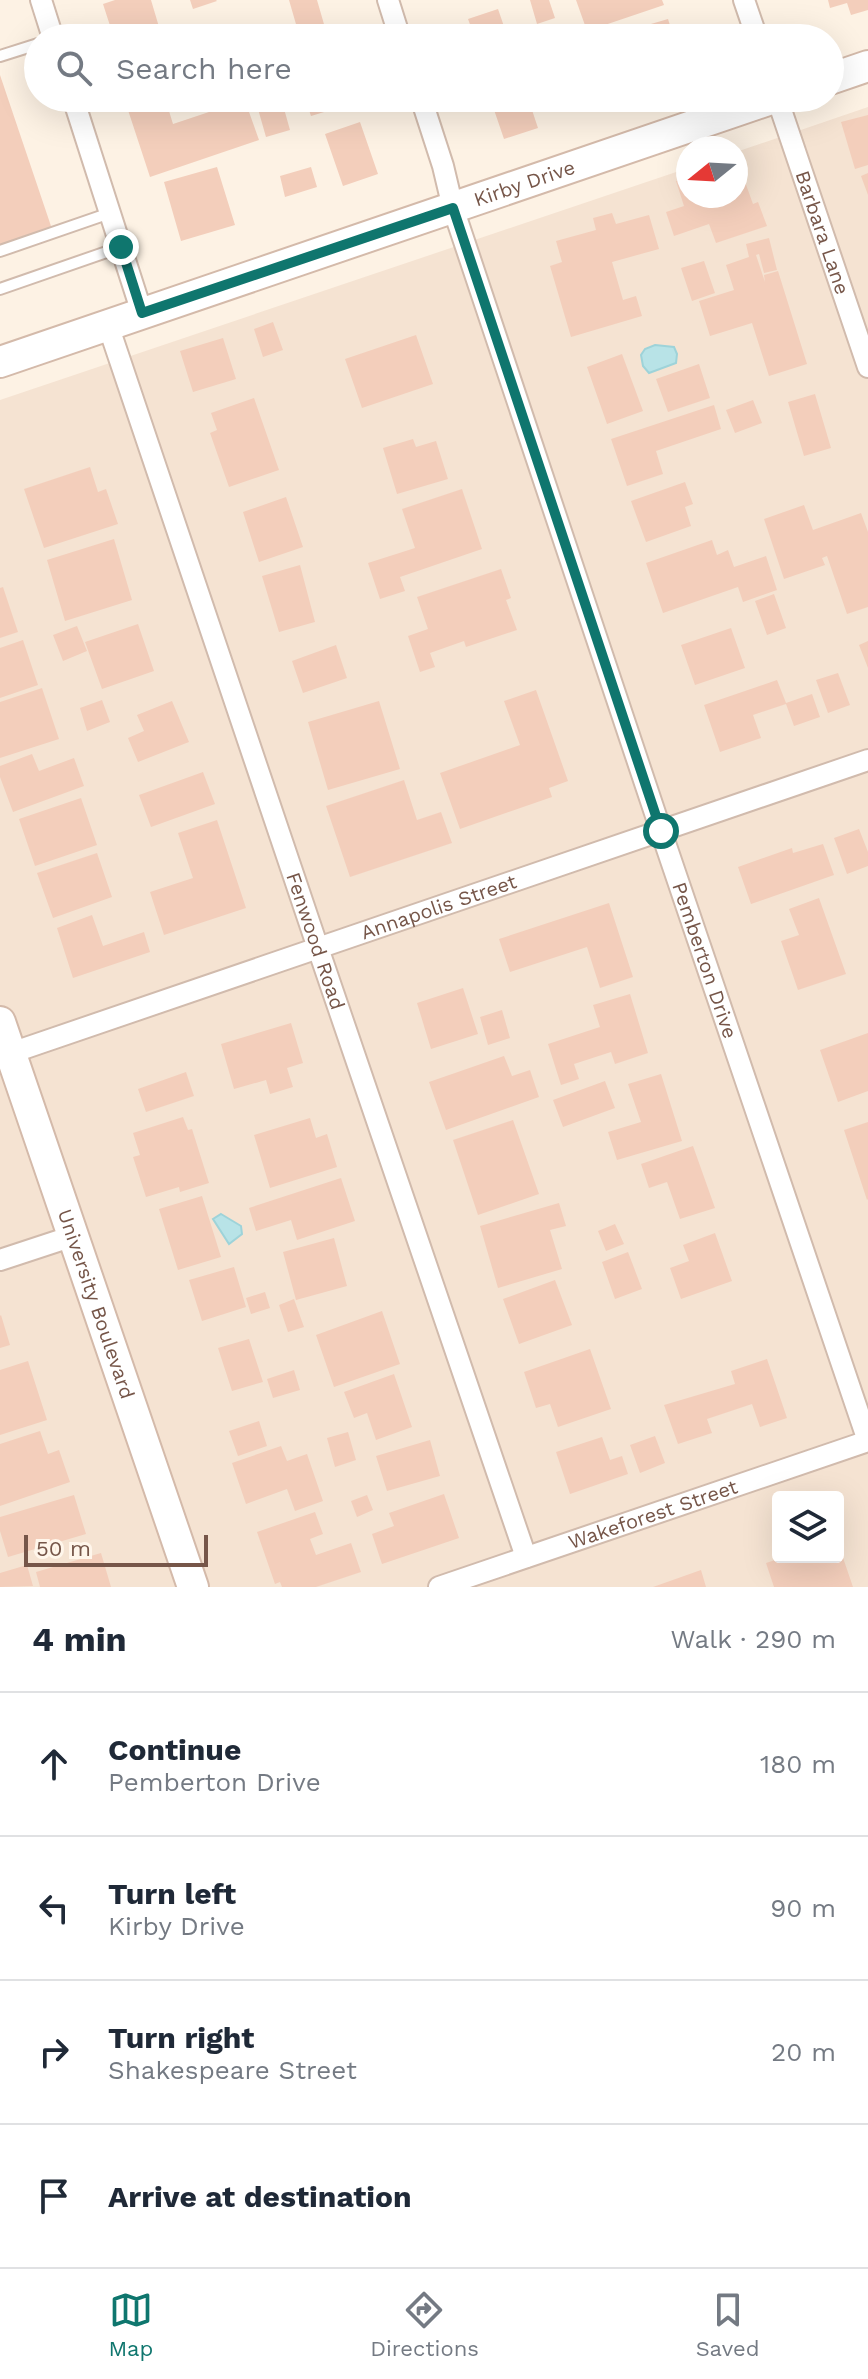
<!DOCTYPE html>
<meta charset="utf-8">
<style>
body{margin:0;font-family:"Work Sans",sans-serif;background:#f2f2f3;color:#1f2937}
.controls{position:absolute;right:24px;bottom:24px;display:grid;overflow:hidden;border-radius:8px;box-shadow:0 8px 32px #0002}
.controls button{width:72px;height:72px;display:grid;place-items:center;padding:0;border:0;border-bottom:2px solid #e0e1e3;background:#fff;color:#1f2937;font:40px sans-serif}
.compass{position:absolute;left:676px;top:136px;width:72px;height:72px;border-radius:50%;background:#fff;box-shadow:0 8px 32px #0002;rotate:252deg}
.scale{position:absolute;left:24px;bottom:20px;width:184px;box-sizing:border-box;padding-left:8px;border:4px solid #765649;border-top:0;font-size:22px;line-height:28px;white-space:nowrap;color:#765649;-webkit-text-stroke:6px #fff6eb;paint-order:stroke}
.stop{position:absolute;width:24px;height:24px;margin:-18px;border:6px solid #0f766e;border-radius:50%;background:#fff}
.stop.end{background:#0f766e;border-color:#fff;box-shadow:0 2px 8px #0008}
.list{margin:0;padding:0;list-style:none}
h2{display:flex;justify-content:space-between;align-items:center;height:104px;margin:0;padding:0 32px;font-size:34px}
h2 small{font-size:26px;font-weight:400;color:#747a83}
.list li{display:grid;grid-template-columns:52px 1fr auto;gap:24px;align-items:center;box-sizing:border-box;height:144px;padding:0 32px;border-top:2px solid #e0e1e3}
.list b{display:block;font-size:30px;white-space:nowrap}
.list p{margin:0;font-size:26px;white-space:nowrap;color:#747a83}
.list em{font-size:26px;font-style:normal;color:#747a83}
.icon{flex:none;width:44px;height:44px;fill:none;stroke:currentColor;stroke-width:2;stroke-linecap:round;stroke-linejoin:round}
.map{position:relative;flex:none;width:868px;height:1587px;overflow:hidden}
.search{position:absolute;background:#fff;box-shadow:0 8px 32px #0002;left:24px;right:24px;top:24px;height:88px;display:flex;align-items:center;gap:20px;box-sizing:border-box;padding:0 28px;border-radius:44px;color:#747a83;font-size:30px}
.sheet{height:680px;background:#fff}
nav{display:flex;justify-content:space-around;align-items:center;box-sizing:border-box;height:112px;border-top:2px solid #e0e1e3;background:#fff;font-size:22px;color:#747a83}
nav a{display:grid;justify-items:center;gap:4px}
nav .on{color:#0f766e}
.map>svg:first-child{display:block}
</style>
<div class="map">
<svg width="868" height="1587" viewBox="0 0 868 1587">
<rect width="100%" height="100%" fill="#fdf2e4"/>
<!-- residential -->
<path fill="#f5e3d2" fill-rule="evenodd" d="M868,107V1587H0V400L688,168V196H736V152ZM778,1497H838V1557H778Z"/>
<!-- water -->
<path fill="#b8e3e7" stroke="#9ed3d9" stroke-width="2" d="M655,345L674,347L677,354L676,363L649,373L643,366L641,355L645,349Z
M221,1214L241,1226L242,1234L229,1244L213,1219Z"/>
<!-- building -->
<path fill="#f3cebb" d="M115,0H151L162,37L114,38L103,4Z
M190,0H216L217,1L193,9Z
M289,0H317L328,38H300Z
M530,0H549L555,18L537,24Z
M576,0H662L664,5L587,31Z
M828,0H868V10L851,15L847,3L830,8Z
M498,9L508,38H475L468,19Z
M668,19L674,38H629L627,31Z
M219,25L223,38H182V37Z
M261,28L264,38H233Z
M0,75L53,232L0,250Z
M153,98H165L173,124L209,112L204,98H244L259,140L150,177L127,107Z
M270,98H281L290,130L266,137L256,102Z
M305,98H345L347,105L311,116Z
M500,98H528L538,128L504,139L491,101Z
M868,115V165L855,169L841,122Z
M360,122L378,174L343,186L325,134Z
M736,157L753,204L758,202L767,226L716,243L709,224L674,236L666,212L684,206L676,181L688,177V196H736Z
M217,167L235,225L181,241L164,182Z
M311,167L317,187L285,197L280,176Z
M868,173V195L861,176Z
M612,213L616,224L649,215L659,249L612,262L623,300L636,296L642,316L571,337L550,266L562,262L556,241L596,230L593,218Z
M769,238L777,270L764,273L759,254L756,255L765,282L764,275L778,271L807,364L769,376L752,323L710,336L699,301L734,290L726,265L749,257L746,244Z
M704,261L715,293L692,301L681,268Z
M273,322L283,350L263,357L254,329Z
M416,335L433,384L362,408L345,359Z
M223,338L236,379L193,392L180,351Z
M622,354L643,411L607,424L587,367Z
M699,364L710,398L668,412L656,379Z
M815,394L831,448L804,456L788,402Z
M254,398L279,470L229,487L210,433L217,430L211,413Z
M753,400L762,423L735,433L726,410Z
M714,405L721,429L656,451L663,474L627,486L611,439Z
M413,439L416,447L436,441L448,479L397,494L383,448Z
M90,467L98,492L106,489L118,524L44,548L24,489Z
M685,482L693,504L685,507L691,526L646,542L631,501Z
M462,489L482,549L400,577L405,591L380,599L368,563L415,548L402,509Z
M286,497L303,547L259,562L243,512Z
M804,505L813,530L861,513L868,532V607L847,614L827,556L822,558L825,565L784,579L764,519Z
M114,539L132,600L65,621L47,560Z
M712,540L717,555L728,550L734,567L766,556L777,590L743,602L738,587L663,613L646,563Z
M300,565L315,622L279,632L262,576Z
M501,569L511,598L506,600L517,630L466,647L464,641L430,653L435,667L420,672L408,636L428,629L417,597Z
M3,587L18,632L0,638V588Z
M774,594L786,628L767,635L755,601Z
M138,624L154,671L102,689L85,642Z
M77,626L87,651L63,661L53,635Z
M731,628L745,668L695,685L681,645Z
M23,640L38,685L0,698V648Z
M868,641V668L859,645Z
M336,645L347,678L303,693L292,661Z
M838,673L850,705L828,713L816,680Z
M777,680L786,703L812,694L820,717L794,726L786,704L753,715L761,738L720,752L704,705Z
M42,688L59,739L0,758V702Z
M536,690L568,781L549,788L552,797L460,829L440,773L520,745L504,701Z
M102,700L110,722L87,731L80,708Z
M172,701L189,742L138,762L128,738L144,731L137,715Z
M379,701L400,769L328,790L308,722Z
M32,754L39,771L74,758L84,786L13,812L0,777V766Z
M203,772L215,804L151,827L139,795Z
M404,780L417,820L441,812L452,843L350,877L326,806Z
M81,798L97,845L35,866L19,819Z
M217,820L246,908L164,935L150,892L193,878L178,833Z
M859,829L868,852V866L847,874L834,838Z
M823,844L834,875L751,904L738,867L792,848L793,853Z
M97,853L112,897L53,918L37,873Z
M819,898L846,974L798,990L781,941L799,935L789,909Z
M609,903L633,977L600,988L587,947L510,972L499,939Z
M92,915L103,946L144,932L150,952L73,978L57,928Z
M463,988L478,1034L431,1049L417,1003Z
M630,994L648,1053L615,1064L611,1052L574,1064L579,1079L561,1085L548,1044L600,1027L593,1005Z
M502,1010L510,1038L488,1045L480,1017Z
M291,1023L303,1063L287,1068L293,1087L270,1094L266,1080L234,1089L221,1044Z
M868,1033V1091L838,1102L820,1050Z
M504,1056L512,1076L530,1070L539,1097L446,1130L429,1082Z
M186,1072L194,1096L146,1112L138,1089Z
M661,1074L682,1141L617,1160L608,1132L641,1122L628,1084Z
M605,1081L615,1108L563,1127L553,1100Z
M183,1117L188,1130L192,1129L209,1183L180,1192L179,1187L146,1197L133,1157L140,1155L133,1133Z
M310,1118L316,1138L327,1134L337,1167L270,1188L254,1135Z
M513,1120L539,1194L478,1215L453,1140Z
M868,1122V1199L867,1200L844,1130Z
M693,1146L715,1208L680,1219L667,1182L649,1188L641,1164Z
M341,1178L355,1221L297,1240L291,1220L256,1231L249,1208Z
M202,1196L221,1257L178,1270L159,1209Z
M559,1203L566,1226L550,1230L562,1269L498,1288L480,1226Z
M615,1224L624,1244L606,1251L598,1231Z
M715,1233L732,1281L681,1299L670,1268L689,1261L683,1245Z
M334,1238L347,1286L296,1300L283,1252Z
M628,1252L642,1289L615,1299L602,1262Z
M234,1267L246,1307L202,1321L189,1280Z
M555,1280L572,1325L519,1344L503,1299Z
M265,1292L270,1308L251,1314L246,1298Z
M294,1299L304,1327L288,1332L279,1305Z
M382,1311L400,1364L334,1387L316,1335Z
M1,1315L10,1345L0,1348V1316Z
M249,1339L263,1382L232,1391L218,1348Z
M590,1349L611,1409L558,1427L550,1404L536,1408L524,1372Z
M767,1359L787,1418L760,1427L752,1404L707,1419L712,1433L678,1444L664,1405L735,1384L731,1371Z
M28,1361L47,1420L0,1435V1370Z
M294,1370L300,1390L273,1398L267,1379Z
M394,1374L412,1427L376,1440L367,1413L354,1418L344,1392Z
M259,1421L267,1446L238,1456L229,1431Z
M40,1431L48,1454L59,1450L70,1482L0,1506V1444Z
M348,1432L356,1460L335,1467L327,1438Z
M655,1436L665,1463L640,1473L630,1445Z
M602,1437L610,1460L622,1456L628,1474L570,1494L556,1452Z
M430,1440L440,1476L387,1491L376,1456Z
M281,1446L287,1461L307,1454L323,1501L295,1511L287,1489L246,1504L232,1463Z
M444,1494L459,1538L382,1564L372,1534L394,1526L389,1513Z
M74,1495L86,1534L8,1557L0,1531V1517Z
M367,1495L373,1510L357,1517L351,1501Z
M315,1512L323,1534L310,1539L316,1555L351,1543L361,1572L316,1587H282L280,1582L275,1584L257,1532Z
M839,1546L853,1587H774L766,1563L784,1557H838Z
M101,1553L111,1587H40L36,1572Z
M27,1565L33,1586L0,1587V1573Z
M701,1570L706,1587H653Z"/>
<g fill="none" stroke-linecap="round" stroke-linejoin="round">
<defs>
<path id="lane" d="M0,56L38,44
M0,251L110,213
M0,289L121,247"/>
<g id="street">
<path d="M41,0L53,38"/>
<path d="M388,0L400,38"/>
<path d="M744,0L757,38"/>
<path d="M73,98L142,313"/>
<path id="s1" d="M421,98L443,166L453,208L661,831L868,1441"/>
<path id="s2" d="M777,98L868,367"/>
<path id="s3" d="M108,325L318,948L526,1557"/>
<path id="s4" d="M11,1053L868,760"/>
<path d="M0,1260L73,1236"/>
<path id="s5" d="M439,1587L868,1441"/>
</g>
<g id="secondary">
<path d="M830,79L868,66"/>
<path id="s6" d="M0,362L774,98"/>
<path id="s7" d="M0,1022L193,1587"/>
</g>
</defs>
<!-- lane casing -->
<use href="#lane" stroke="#d1bbad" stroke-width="14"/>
<!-- street casing -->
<use href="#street" stroke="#d1bbad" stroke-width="24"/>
<!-- secondary casing -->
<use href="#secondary" stroke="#d4baaa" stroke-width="34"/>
<!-- lane -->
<use href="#lane" stroke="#fff" stroke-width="10"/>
<!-- street -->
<use href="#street" stroke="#fff" stroke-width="20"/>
<!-- secondary -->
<use href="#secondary" stroke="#fff" stroke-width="30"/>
</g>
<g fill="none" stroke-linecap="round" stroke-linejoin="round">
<!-- route -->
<path stroke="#0f766e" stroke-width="10" d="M121,247L142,313L453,208L661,831"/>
</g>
<g text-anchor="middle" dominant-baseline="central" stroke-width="7" stroke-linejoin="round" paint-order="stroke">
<!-- street labels -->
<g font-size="20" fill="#765649" stroke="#fff6eb">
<text stroke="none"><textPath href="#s6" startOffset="554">Kirby Drive</textPath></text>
<text stroke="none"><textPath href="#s2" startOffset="142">Barbara Lane</textPath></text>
<text stroke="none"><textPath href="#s4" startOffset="452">Annapolis Street</textPath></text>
<text stroke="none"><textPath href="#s3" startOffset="650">Fenwood Road</textPath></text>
<text stroke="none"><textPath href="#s1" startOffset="908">Pemberton Drive</textPath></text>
<text stroke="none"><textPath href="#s7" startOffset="298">University Boulevard</textPath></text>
<text stroke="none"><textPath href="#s5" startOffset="226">Wakeforest Street</textPath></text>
</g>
</g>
</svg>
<div class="controls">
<button><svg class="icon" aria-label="layers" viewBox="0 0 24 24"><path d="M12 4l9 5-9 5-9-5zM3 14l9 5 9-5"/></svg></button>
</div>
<svg class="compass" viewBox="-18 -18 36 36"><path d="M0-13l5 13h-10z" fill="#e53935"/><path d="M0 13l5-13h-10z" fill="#747a83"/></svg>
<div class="scale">50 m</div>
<div class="stop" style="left:661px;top:831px"></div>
<div class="stop end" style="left:121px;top:247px"></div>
<div class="search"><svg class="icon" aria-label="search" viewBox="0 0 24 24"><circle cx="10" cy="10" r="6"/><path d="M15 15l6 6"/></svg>Search here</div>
</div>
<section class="sheet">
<h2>4 min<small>Walk · 290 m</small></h2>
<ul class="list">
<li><svg class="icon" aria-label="ahead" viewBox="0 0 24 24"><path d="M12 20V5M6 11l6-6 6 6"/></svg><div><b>Continue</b><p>Pemberton Drive</p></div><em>180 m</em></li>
<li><svg class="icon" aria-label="left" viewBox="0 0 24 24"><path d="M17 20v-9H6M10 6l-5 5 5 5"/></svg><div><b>Turn left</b><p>Kirby Drive</p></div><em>90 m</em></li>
<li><svg class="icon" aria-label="right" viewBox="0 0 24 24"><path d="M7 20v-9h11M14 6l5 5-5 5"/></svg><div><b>Turn right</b><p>Shakespeare Street</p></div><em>20 m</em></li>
<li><svg class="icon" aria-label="arrive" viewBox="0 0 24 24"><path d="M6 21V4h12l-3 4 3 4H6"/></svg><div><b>Arrive at destination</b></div></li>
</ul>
</section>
<nav>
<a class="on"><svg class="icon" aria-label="map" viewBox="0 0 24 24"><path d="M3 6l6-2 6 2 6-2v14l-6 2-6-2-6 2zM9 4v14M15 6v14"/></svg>Map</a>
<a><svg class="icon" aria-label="directions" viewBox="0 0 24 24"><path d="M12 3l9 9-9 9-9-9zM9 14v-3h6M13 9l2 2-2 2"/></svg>Directions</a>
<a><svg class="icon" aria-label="saved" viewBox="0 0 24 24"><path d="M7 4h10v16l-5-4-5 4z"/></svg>Saved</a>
</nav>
